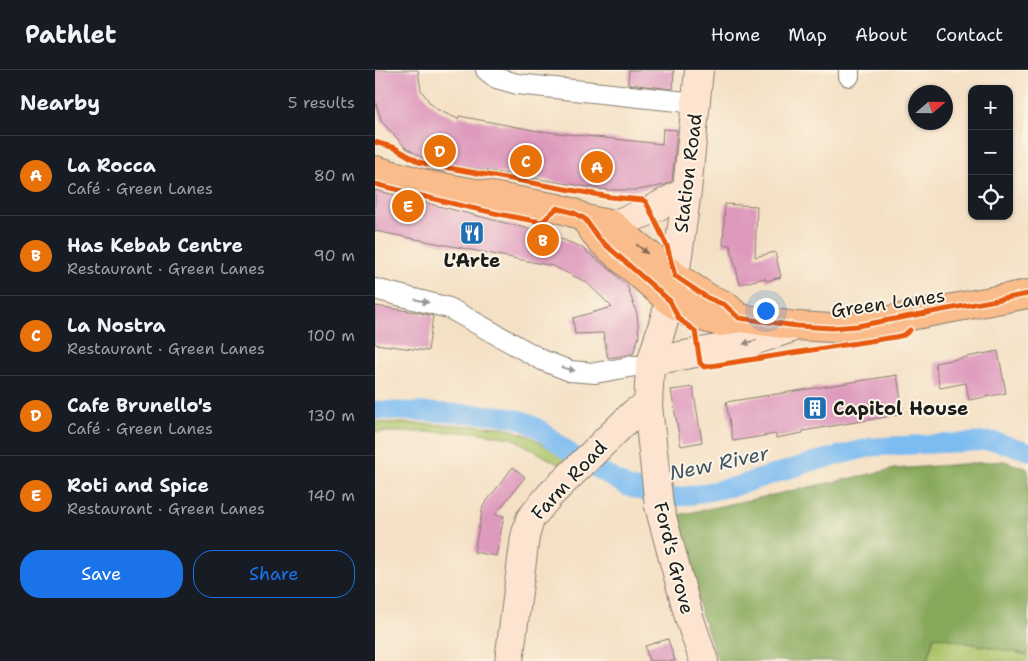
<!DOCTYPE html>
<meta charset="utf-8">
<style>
body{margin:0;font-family:"Shantell Sans",sans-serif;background:#20242c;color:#f1f3f6}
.controls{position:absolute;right:15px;top:15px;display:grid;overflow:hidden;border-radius:10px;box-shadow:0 1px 4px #0004}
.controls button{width:45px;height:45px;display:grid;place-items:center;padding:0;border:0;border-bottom:1px solid #363941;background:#171b24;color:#f1f3f6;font:25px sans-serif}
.compass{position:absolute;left:533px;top:15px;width:45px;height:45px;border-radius:50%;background:#171b24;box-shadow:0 1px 4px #0004;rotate:70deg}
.you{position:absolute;left:390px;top:240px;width:18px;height:18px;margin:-12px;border:4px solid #fff;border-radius:50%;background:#1a73e8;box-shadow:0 0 0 8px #1a73e833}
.badge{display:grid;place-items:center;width:32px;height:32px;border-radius:50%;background:#1a73e8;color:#fff;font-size:16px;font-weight:700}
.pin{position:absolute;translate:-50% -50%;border:2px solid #fff;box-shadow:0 1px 5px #0006}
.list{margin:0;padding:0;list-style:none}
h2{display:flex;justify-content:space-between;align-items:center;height:65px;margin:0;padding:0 20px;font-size:21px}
h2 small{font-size:16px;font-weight:400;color:#9ea1a6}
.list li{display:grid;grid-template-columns:32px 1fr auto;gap:15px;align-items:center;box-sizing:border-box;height:80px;padding:0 20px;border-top:1px solid #363941}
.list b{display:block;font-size:19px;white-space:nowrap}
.list p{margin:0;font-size:16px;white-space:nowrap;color:#9ea1a6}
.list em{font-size:16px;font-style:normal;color:#9ea1a6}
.actions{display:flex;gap:10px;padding:15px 20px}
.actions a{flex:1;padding:11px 0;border:1px solid #1a73e8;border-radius:20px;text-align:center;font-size:18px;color:#1a73e8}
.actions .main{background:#1a73e8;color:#fff}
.icon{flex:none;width:28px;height:28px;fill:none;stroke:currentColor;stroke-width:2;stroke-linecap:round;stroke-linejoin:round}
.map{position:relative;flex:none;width:653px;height:591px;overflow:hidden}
header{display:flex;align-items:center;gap:30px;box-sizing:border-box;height:70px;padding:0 25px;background:#171b24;border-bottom:1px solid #363941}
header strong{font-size:24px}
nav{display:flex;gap:28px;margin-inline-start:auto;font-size:18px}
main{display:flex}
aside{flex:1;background:#171b24}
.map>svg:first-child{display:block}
</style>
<header>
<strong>Pathlet</strong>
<nav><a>Home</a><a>Map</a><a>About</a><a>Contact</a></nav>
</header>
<main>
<aside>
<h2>Nearby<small>5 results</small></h2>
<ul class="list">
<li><span class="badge" style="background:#e8710a">A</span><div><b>La Rocca</b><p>Café · Green Lanes</p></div><em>80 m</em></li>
<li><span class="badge" style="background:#e8710a">B</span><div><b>Has Kebab Centre</b><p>Restaurant · Green Lanes</p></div><em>90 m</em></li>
<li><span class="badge" style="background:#e8710a">C</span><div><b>La Nostra</b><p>Restaurant · Green Lanes</p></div><em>100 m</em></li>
<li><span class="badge" style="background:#e8710a">D</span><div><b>Cafe Brunello's</b><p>Café · Green Lanes</p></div><em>130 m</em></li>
<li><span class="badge" style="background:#e8710a">E</span><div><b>Roti and Spice</b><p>Restaurant · Green Lanes</p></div><em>140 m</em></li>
</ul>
<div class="actions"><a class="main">Save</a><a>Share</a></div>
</aside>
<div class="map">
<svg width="653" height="591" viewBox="0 0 653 591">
<rect width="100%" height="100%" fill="#fcf5e5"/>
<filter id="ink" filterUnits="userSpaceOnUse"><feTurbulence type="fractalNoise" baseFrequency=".02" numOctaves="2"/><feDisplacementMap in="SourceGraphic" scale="10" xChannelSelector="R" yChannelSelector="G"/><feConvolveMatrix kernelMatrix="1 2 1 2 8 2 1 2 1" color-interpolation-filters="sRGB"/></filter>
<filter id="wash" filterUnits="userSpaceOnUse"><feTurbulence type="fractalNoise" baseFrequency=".0096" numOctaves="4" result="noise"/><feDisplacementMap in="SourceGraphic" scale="20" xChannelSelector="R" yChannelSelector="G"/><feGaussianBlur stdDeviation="1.12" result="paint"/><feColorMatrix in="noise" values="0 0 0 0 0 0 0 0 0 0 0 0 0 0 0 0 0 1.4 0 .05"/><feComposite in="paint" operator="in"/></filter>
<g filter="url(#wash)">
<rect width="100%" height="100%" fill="#f4e0c4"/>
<!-- green -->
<path fill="#aac368" stroke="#637042" d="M0,352L128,357L154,366L197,391L192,399L137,368L98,362H0Z
M559,566L653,585V591H552Z"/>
<!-- forest -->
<path fill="#87a95c" stroke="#52623c" d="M629,391L653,399V585L559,566L552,591H343L326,543L304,445L519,399Z"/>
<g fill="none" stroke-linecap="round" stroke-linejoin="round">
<!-- canal -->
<path stroke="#7dbcf1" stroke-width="19" d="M0,340L123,345L147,350L166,360L199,386L253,417L293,428L318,425L361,416L437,392L497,377L619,371L653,381"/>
</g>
<g id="blocks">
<!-- building -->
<path fill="#de9abd" d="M0,0H43L46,20L55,33L63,40L83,49L84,46L163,61L287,74L288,59L302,60L297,111L290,115L263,120H232L52,91L30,77L7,52L0,31Z
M254,0H299L298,19L253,14Z
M0,120L174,164L206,177L239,203L253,218L262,244L264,266L258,284L233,288L228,263L200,264L198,248L237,237L211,212L178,196L0,161Z
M350,134L382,136L380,187L400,182L406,207L391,211L390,208L365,214L355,175H348Z
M0,236L41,242L58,246L53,281L0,274Z
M623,281L631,323L594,330L591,313L565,318L560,293Z
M522,305L528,344L428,361V363L401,368V364L358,371L351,332Z
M318,317L327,372L306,376L296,320Z
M138,397L150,407L120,445L129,446L121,486L99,482L108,436Z
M293,569L300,591H274L270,576Z"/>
</g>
</g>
<g filter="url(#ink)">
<use href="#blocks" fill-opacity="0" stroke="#887e70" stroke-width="1"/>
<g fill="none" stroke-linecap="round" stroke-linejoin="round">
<defs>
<path id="street" d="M111,0L121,8L142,14L321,33
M474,6V0
M0,219L74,238L167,290L195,301L220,303L260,296H275"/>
<path id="secondary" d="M324,0L312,121L300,206L295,231L275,296L273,336L284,436L314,547L329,591
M237,155L270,143L312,121
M277,291L370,274L422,256
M134,591L150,467L155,449L175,425L260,342L273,336"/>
<path id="primary" d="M0,100L51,114L182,138L199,143L210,149L237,155L300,206L333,228L350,235L364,248
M210,149L224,169L295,231L315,244L345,252L364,248L422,256L457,258L482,256L653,224"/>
</defs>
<!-- street casing -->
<use href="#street" stroke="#887e70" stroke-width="22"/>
<!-- secondary casing -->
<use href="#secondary" stroke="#887e70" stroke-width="30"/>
<!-- primary casing -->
<use href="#primary" stroke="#887e70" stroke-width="30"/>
<!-- street -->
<use href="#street" stroke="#fff" stroke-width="20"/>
<!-- secondary -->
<use href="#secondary" stroke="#fde4d0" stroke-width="28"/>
<!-- primary -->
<use href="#primary" stroke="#f9bc8a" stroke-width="28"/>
<defs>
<path id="cycleway" d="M0,72L20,78L44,92L52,94L235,127L268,130L271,132L292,176L300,206L333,228L350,235L364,248L422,256L457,258L482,256L653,224
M0,114C56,128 111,143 167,152L182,138L199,143L210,149L224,169L295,231L304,249L320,261L325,293L329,297L520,267L529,265L535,260"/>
</defs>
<!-- cycleway casing -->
<use href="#cycleway" stroke="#fcf5e5" stroke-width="8"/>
<!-- cycleway -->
<use href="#cycleway" stroke="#e8590c" stroke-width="5"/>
</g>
<!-- one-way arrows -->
<defs><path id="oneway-solid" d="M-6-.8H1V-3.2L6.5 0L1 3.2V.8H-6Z" transform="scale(1.25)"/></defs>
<use fill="#8a6c53" href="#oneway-solid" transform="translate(267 179) rotate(40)"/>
<g fill="#999">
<use href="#oneway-solid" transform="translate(47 231) rotate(14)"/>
<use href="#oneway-solid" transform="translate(193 299) rotate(15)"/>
</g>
<use fill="#988a7f" href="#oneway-solid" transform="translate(375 272) rotate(162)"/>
</g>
<!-- icons -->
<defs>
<symbol id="restaurant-square" viewBox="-11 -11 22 22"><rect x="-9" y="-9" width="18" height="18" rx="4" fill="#1f6fb2" stroke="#fcf5e5"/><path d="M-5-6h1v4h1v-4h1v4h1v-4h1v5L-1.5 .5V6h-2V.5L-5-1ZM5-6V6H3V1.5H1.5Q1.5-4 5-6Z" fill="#fff"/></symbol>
<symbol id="building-square" viewBox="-11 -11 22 22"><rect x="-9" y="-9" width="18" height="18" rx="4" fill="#1f6fb2" stroke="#fcf5e5"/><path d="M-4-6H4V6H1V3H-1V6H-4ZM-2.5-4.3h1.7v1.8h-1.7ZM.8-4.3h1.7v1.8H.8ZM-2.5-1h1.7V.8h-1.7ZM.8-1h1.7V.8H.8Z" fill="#fff"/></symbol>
</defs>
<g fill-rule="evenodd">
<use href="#restaurant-square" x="83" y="149" width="28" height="28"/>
<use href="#building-square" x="426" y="324" width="28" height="28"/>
</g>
<g text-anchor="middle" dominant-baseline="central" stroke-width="4" stroke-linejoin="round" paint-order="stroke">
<!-- street labels -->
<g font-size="19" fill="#1c1c1c" stroke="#fcf5e5">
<text transform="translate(313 103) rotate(-83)">Station Road</text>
<text transform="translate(513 233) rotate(-8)">Green Lanes</text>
<text transform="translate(194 410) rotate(-47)">Farm Road</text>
<text transform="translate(299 488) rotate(76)">Ford's Grove</text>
</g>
<!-- poi labels -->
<g font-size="19" font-weight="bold" fill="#1c1c1c" stroke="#fcf5e5">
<text x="97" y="190">L'Arte</text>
<text x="458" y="338" text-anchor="start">Capitol House</text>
</g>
<!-- water labels -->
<g font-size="20" font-style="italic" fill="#3e5467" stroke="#fcf5e5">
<text transform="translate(344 393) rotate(-12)">New River</text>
</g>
</g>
</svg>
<div class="controls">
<button>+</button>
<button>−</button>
<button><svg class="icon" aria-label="locate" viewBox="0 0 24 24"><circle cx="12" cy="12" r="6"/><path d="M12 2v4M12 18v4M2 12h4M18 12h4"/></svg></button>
</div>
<svg class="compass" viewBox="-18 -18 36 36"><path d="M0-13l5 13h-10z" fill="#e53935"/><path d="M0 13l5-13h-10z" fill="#9ea1a6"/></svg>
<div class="you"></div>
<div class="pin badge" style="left:222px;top:97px;background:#e8710a">A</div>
<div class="pin badge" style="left:168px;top:170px;background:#e8710a">B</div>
<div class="pin badge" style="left:151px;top:91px;background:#e8710a">C</div>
<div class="pin badge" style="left:65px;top:81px;background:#e8710a">D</div>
<div class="pin badge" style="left:33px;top:136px;background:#e8710a">E</div>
</div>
</main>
